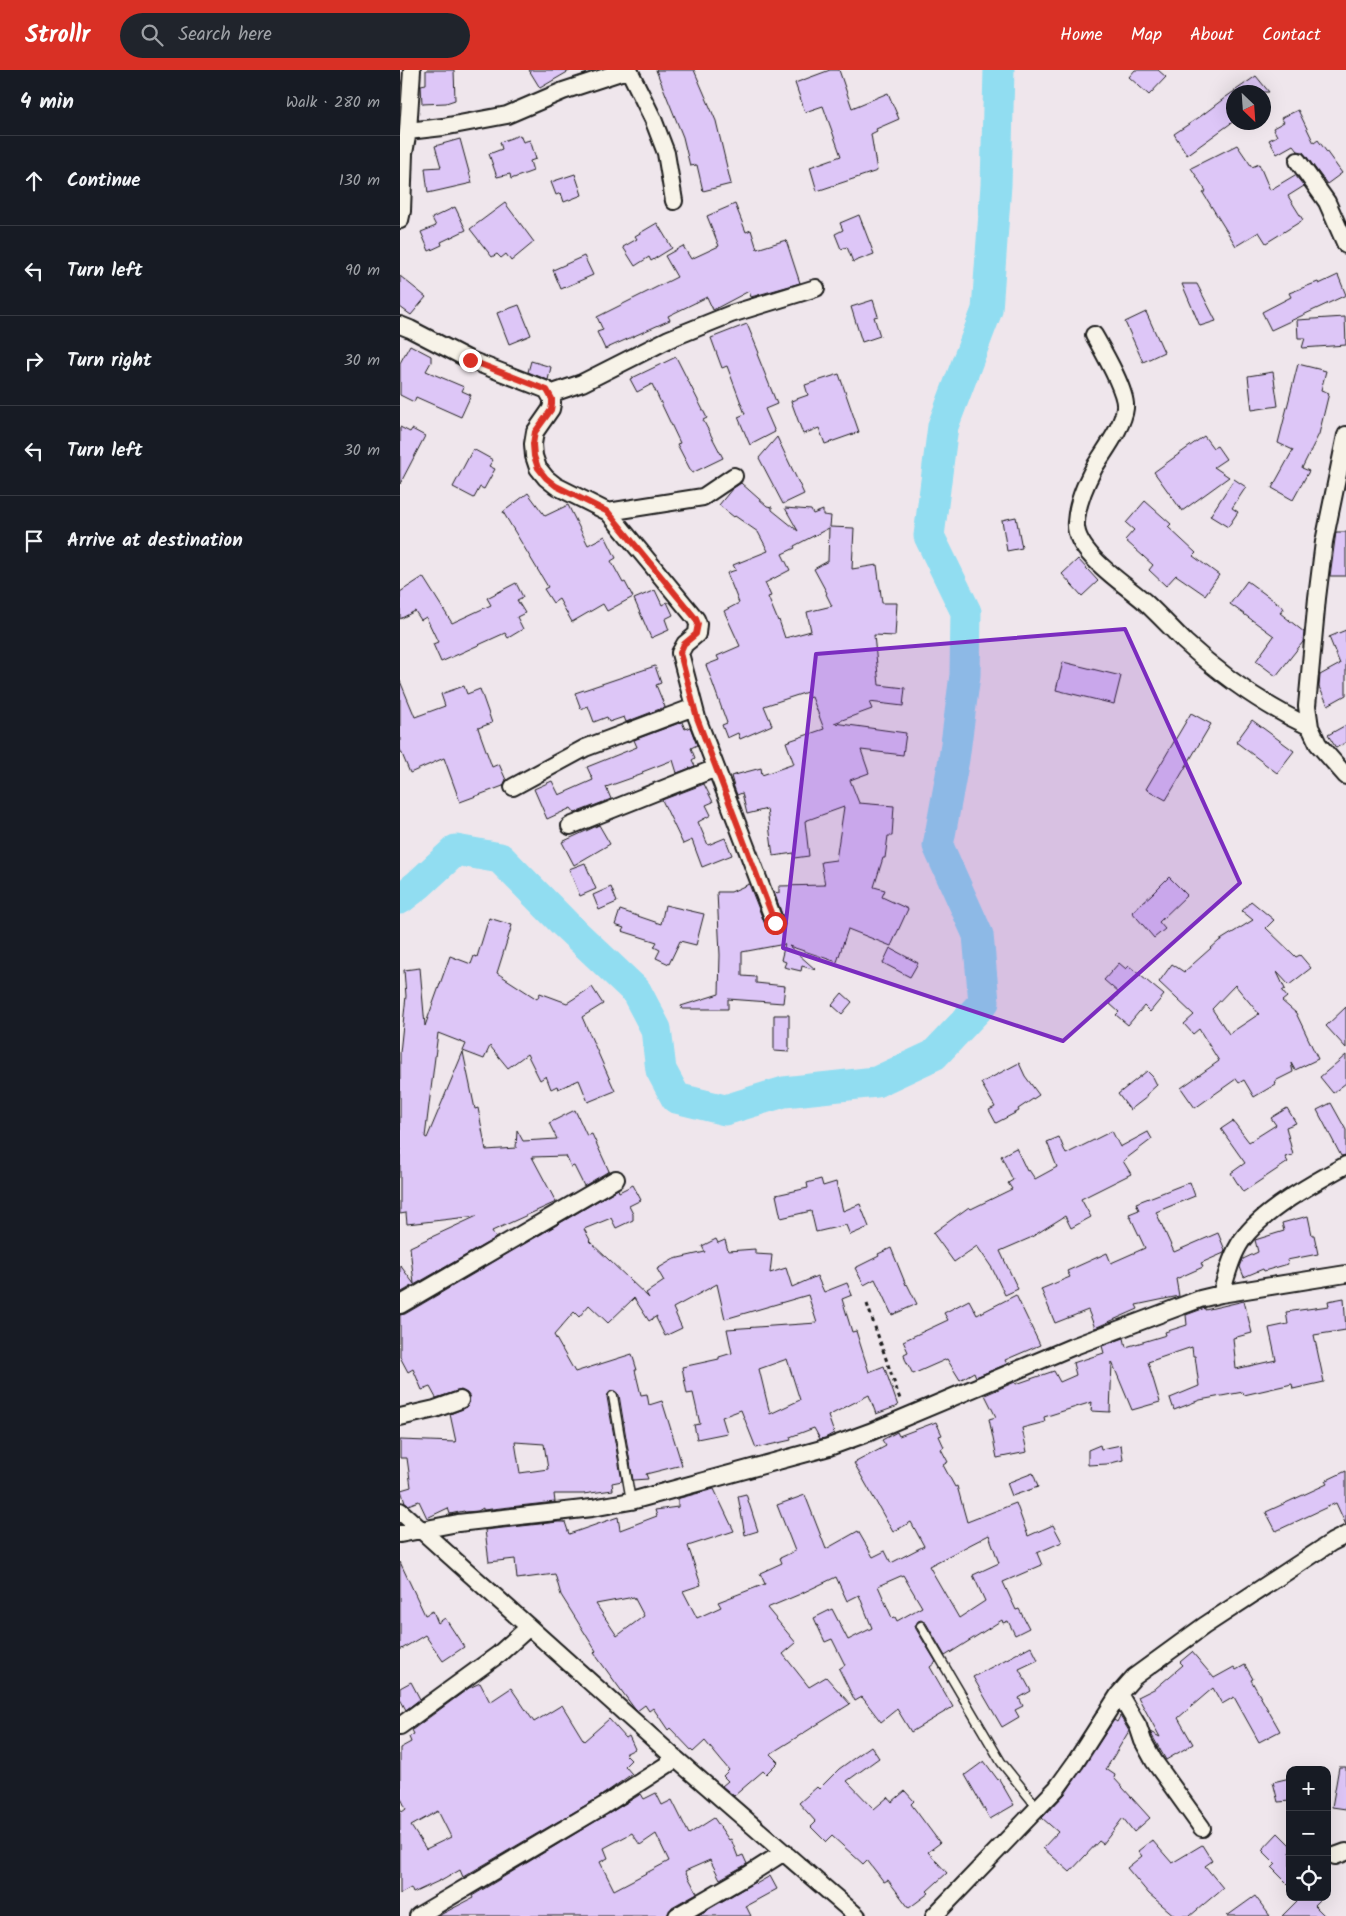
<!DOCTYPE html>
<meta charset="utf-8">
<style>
body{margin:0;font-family:Kalam,sans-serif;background:#20242c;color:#f1f3f6}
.controls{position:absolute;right:15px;bottom:15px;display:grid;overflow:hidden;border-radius:10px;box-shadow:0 5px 20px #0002}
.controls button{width:45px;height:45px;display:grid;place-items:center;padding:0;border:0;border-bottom:1px solid #363941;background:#171b24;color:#f1f3f6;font:25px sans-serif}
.compass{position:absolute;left:826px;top:15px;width:45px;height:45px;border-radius:50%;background:#171b24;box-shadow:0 5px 20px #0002;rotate:155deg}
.stop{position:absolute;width:15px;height:15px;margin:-11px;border:4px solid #d93025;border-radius:50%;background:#fff}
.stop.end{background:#d93025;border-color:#fff;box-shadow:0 1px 5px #0008}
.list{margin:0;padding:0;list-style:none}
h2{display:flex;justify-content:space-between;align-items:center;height:65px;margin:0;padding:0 20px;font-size:21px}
h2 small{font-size:16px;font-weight:400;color:#9ea1a6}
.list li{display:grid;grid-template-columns:32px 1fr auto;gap:15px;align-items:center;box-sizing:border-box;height:90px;padding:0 20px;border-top:1px solid #363941}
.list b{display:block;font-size:19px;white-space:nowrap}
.list em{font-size:16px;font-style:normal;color:#9ea1a6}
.icon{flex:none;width:28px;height:28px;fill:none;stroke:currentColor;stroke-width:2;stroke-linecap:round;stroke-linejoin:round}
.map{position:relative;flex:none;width:946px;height:1846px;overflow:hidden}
header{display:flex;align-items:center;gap:30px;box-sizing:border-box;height:70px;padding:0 25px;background:#d93025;color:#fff}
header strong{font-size:24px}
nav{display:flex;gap:28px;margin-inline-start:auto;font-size:18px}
.search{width:350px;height:45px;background:#20242c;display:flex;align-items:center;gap:12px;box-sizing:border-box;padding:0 18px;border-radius:28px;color:#9ea1a6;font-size:19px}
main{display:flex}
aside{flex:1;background:#171b24}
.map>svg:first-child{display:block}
</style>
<header>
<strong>Strollr</strong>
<div class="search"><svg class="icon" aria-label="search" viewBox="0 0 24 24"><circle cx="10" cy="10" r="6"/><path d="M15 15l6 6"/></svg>Search here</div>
<nav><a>Home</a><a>Map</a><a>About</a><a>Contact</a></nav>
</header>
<main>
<aside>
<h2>4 min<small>Walk · 280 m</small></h2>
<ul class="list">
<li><svg class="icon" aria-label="ahead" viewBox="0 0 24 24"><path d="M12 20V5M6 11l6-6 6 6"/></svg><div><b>Continue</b></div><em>130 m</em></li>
<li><svg class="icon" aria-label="left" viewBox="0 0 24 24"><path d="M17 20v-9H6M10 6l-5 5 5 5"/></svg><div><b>Turn left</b></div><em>90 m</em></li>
<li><svg class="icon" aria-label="right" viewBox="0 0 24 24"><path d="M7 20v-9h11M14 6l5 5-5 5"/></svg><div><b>Turn right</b></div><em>30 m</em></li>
<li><svg class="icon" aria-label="left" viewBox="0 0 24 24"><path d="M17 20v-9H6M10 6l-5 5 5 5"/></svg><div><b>Turn left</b></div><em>30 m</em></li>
<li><svg class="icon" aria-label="arrive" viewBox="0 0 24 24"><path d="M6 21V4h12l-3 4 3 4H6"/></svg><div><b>Arrive at destination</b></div></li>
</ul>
</aside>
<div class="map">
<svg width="946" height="1846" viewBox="0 0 946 1846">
<rect width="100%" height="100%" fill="#efe6ec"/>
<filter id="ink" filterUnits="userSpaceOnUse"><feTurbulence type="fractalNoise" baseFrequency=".02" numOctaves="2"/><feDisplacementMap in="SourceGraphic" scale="10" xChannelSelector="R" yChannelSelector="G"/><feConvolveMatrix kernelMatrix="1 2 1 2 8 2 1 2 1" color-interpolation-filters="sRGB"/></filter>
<g filter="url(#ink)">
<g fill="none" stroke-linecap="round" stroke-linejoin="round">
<!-- river -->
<path stroke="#91ddf1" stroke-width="31" d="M0,829L18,815L56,780L100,788L165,854L236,921L256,959L261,1000L276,1028L325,1040L384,1022L476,1012L534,985L584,932L578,865L538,776L554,689L565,605L566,542L529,466L543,356L587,240L596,115L599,0"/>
</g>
<!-- building -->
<path fill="#ddc6f7" stroke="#1c1c1c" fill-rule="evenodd" d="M26,0H54L55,30L46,33L22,34L21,15L26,14Z
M129,0H171L140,18Z
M256,0H294L316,51L331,114L303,121L297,95L290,96L283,67Z
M430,0H439L452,38L488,23L499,49L476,59L477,61L471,64L477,101L417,121L410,97L441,86L423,36L405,42L395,13Z
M735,0H758L766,7L749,25L729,7Z
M856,6L869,22H834V51L787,85L774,64L801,46L826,27Z
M898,40L914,73L918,70L942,103L927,114L903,82L898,81L893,75L877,84L869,70L877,66L873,58L884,52L881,48Z
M120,65L123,72L130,70L136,89L130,91L133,101L111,109L110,104L97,107L89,84L102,79L100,72Z
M60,69L72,113L28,123L25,98L41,97L35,76Z
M837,75L852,97L859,94L870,120L895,105L904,116L888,126L903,150L866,173L859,162L836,176L803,123L806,121L791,98Z
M175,104L182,125L164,132L161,123L156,125L151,112Z
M105,133L134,172L111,191L106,184L101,188L97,184L92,187L70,159Z
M335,134L346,162L351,160L357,179L386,170L400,213L351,227L349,221L313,240L307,227L268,246L270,250L205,279L197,262L203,260L197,247L277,207L265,186L283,176L291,189L319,176L307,146Z
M55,137L66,160L41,172L42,175L29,181L21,162L36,156L32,148Z
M459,145L474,184L453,192L447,177L441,179L435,164L443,160L440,153Z
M257,153L272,178L251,191L249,187L235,196L223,177L237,169L235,166Z
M184,186L193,205L161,219L153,200Z
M938,205L946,225L871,260L862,242L891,227L889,223L918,212L919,214Z
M0,206L26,227L11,245L0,237Z
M782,214H797L816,251L800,256Z
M473,230L478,246L474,247L480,266L462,272L451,237Z
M119,235L131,265L109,274L97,243Z
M746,242L764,282L743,292L725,252Z
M945,247L946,275L902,278L905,268H898L897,250Z
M347,254L359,283L357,284L377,334L365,339L375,362L350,375L338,347L345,344L327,296L322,298L311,268Z
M10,275L31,286V292L26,301L64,317L62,321L71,325L61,347L16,327L14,332L0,325V293Z
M276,287L307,348L303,350L323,388L292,403L277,374L280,373L252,314L237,322L230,309Z
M131,291L151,297L148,310L128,302Z
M898,294L926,301L921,320L929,323L919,364L902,398L909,401L893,430L872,418L893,380L878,373Z
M873,302L878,336L852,340L848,306Z
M439,304L459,362L425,374L419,358L403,364L391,331L408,325L405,315Z
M0,357L10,362L12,359L25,366L0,414Z
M804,366L813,378L817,376L826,389L814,397L829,407L782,441L754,402Z
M377,367L404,424L383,434L359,388Z
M73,379L93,390L89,396L95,399L84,419L80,417L74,428L53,417Z
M834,409L846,417L832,438L838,442L828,457L810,446Z
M341,413L367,436L372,437V440L398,461L385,438L411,440L413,444L423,440V445L431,446L430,457L454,458L452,499L477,495L482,533H497L495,566L474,565L479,615L505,618L503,636L469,632L472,639L434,653L506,663L503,685L461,680L469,703L450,710L459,733L494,736L492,766H488L485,788H483L474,817L485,820L482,827L508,839L491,876L448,859L437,892L389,876L416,900L402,896L401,901L384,897L386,892L381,890L385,874L342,882V906L356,907V913L385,916L383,933L328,929V939H282L281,936L319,924L320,885L317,822H331L349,814L366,857L373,863L379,862L385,855L384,850L374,822L379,823V816L425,815L421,792L436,790L444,737L405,751L409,786L394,788V783L373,786L367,739L347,744L342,723L337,725L334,717L331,706L361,698L362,705L394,694L386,672L424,659L412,627L409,628L407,622L364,636L372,655L340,669L338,663L327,668L322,655L327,653L306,595L319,590L317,586L340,576L324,541L339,533L327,503L336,500L333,495L368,481L358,462L335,446L334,447L319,435L332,419ZM429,458L428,491L414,499L427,523L426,524L432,536L407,542L411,561L385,568L379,550L378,551L368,527L371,526L365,513L390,500L382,484L395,478L394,476Z
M128,423L145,446L168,435L188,475L205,466L216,488L211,491L223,513L225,512L233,527L207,541L203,534L172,552L159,529L153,533L144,519L148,517L103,442Z
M745,431L771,454L768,457L796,483L793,486L819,505L805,525L776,505L766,516L749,500L753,495L725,470L734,460L726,453Z
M616,447L622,478L607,481L602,450Z
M936,462H946V506H930Z
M678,489L698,511L682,526L662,504Z
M23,507L52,553L91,535L87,528L116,513L123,527L117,530L125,543L117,547L123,559L108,568L105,563L41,592L33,574L38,572L26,547L21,550L15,541L0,549V522Z
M847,511L884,538L880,543L904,562L903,572L876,606L856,591L874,566L830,534Z
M255,520L262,535L267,532L273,545L265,549L269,560L251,568L234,529Z
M946,560V625L928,635L919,617L920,605L940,594L929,567Z
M663,592L721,606L714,634L656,620Z
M255,596L261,613L256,615L265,637L226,652L224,647L209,652L207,647L194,652L188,636L181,639L175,623Z
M0,611L15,647L45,636L41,624L64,616L67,624L80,619L92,653L78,658L92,697L99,694L106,710L103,716L60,732L44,688L10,703L0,679Z
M791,643L811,654L766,730L746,719Z
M852,650L894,681L877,703L836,672Z
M282,652L285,659L290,657L297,675L291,678L295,688L292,690L295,696L277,703L273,690L242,702L243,704L206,717L211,729L175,743L171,738L147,749L134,719L152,711L159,725L193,710L187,697L237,677L234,670Z
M946,655V672L936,678L928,665Z
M304,714L313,732L306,735L311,745L298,752L308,775L325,768L332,785L302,797L292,770L283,774L262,730Z
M199,755L210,774L174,795L162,772Z
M185,793L196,819L180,826L169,799Z
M769,807L787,825L759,852L765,859L754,868L732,842L752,824Z
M211,817L217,832L199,840L193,825Z
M851,831L874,850L866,858L896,887L900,885L911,898L889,915L877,902L885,919L882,921L887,927L882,931L896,943L918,989L895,1000L891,993L893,1002L875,1011L876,1014L854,1027L844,1010L839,1013L836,1009L795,1038L781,1018L819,991L799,959L793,964L784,954L794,945L759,912L772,894L784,902L819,871L853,850L842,841ZM835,915L859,944L829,964L812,939Z
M265,835L304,844L296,875L280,871L269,894L256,888L260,880L254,877L257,872L222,861L224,858L215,855L220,840L261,854Z
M89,848L112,855L97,903L137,929L140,923L167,933L192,917L203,934L182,947L215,1021L188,1032L179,1010L158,1019L157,1016L151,1019L146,1006L140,1010L127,984L108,998L90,976L84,989L63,981L66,974L38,963L25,1067L27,1068L63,982L75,1039L78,1038L86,1080L116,1078L117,1060L123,1071L157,1069L149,1053L175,1040L187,1066L192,1064L209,1101L184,1116L174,1096L171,1097L166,1086L132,1087L156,1132L92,1161L96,1168L0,1223V1195L14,1214L10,1177L77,1146L7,1154L6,1143L0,1144V983L6,926L4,900L20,898L25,956L50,886L71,894L74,886L77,887Z
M490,878L518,893L510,907L483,893Z
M719,893L726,899L729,896L764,925L750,942L744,936L728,955L716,945L719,942L710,934L719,923L704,910Z
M442,923L452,932L442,944L432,935Z
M946,937V978L926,956Z
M374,945H389V982L374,981Z
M946,985V1013L933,1023L920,1007Z
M619,993L625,1006L639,1025L618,1039L619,1041L596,1053L589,1040L595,1037L581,1013Z
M747,1001L753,1007L757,1015L746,1025L747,1027L730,1040L718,1024Z
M931,1033L946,1060V1085L941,1086L917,1040Z
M887,1038L896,1053L886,1057L893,1085L885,1087L888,1092L843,1122L831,1103L845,1093L821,1059L833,1051L849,1072L876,1055L871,1048Z
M712,1061L720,1077L748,1062L752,1069L723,1091L731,1104L681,1129L691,1147L671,1158L665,1146L630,1168L600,1181L618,1219L605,1225L592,1198L577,1176L554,1192L533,1163L569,1137L571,1139L612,1119L608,1113L613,1110L601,1086L616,1078L627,1101L629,1100L635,1109L657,1097L647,1072L659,1067L666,1084Z
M421,1109L423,1116L436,1112L443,1141L460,1134L469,1157L450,1165L446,1155L416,1162L411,1141L381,1148L376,1125L408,1118L407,1113Z
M790,1112L795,1126L756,1142L774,1182L818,1163L825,1180L824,1183L801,1193L803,1197L776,1209L779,1226L736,1235L738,1239L695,1258L688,1240L655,1253L641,1219L670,1207L667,1201L707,1183L711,1193L745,1178L729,1144L739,1140L736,1133Z
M233,1115L241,1130L229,1136L233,1144V1150L216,1158L211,1148L184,1159L190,1170L189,1171L249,1228L246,1223L264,1211L257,1199L274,1189L305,1182L302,1176L316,1169L318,1173L325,1170L328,1181L355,1179V1184L372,1185L370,1203L386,1198L392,1217L417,1206L424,1222L447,1213L452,1225L442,1229L452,1262L456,1261L469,1302L484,1296L498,1336L476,1344L469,1325L428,1346L434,1363L425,1368L420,1369L414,1358L390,1367L391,1370L356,1378L341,1340L322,1347L327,1363L297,1369L294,1355L300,1354L293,1323L287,1324L282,1297L319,1289V1287L332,1283L327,1259L417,1253L408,1225L325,1249L317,1214L273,1238L282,1258L265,1266L256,1248L257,1246L249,1251L234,1228L208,1253L189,1235L179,1247L174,1242L154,1265L175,1302L232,1284L237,1300H235L241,1325L247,1324L249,1335L262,1331L282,1395L246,1404L248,1409L233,1410L219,1325L215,1321H212L208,1324L207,1327L222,1411L212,1413L213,1420L183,1424H154L155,1432L83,1440V1438L78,1441L65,1442L64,1441L50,1444L48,1438L27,1448L19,1431L8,1435L5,1433L1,1420L11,1417L7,1388H0V1370L56,1372L50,1344L67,1337L70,1327L67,1323L61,1320L36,1328L30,1317L22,1320L13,1299L8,1302L0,1287V1245L5,1244L218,1119L219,1122ZM387,1289L400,1330L370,1344L359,1299ZM115,1372L144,1374L148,1399L120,1403Z
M908,1146L912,1165H914L918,1184L887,1190L888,1194L864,1201L863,1199L844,1207L840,1197L843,1189L858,1182L855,1170L884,1161L882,1153Z
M491,1178L506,1215L507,1214L517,1234L492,1245L475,1209L464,1215L455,1198L479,1186L478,1184Z
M616,1225L640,1275L605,1290L607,1294L576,1307L574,1302L560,1310L547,1289L513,1304L505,1289L504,1284L508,1282L503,1271L548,1250L544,1243L569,1230L577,1245Z
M944,1228L946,1260L914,1265L924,1312L893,1319L892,1314L844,1325L843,1322L800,1330L774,1340L770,1328L799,1316L795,1286H793L792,1277L748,1292L760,1332L732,1340L712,1292L710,1342L691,1341L692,1332L644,1347L645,1352L622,1358L627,1382L597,1388L589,1349L596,1347L585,1325L615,1312L616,1314L654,1301L660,1312L676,1305L673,1293L704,1283L702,1276L724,1268L726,1277L766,1265L765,1262L787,1255L786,1245L805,1238V1240L844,1231L852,1263L833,1268L836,1299L876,1290L869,1258L888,1254L886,1242L929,1236L928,1231Z
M536,1352L542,1365L539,1366L544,1377L541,1379L548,1392L543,1395L555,1417L557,1416L567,1452L616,1433L628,1466L653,1455L662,1472L637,1483L642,1495L603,1512L616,1540L619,1539L629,1558L615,1565L608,1551L603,1553L602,1550L545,1586L526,1553L521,1550L518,1551L515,1556L516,1559L536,1592L530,1597L553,1637L511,1662L497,1639L481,1652L462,1627L455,1631L439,1599L445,1595L432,1569L425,1572L414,1548L432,1539L448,1570L472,1558L459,1525L447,1531L436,1507L398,1525L367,1538L396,1573L383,1584L409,1617L426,1607L450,1634L370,1684L378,1692L366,1704L363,1701L334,1726L322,1716L328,1711L323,1706L329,1700L305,1671L293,1682L270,1658L268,1660L253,1638L249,1641L245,1635L237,1641L234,1638L194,1583L196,1581L161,1525L155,1504L117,1509L115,1489L89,1492L85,1460L158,1452H165L169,1464L218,1447L220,1460L257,1446L255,1440L278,1437V1429L280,1428L314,1419L334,1461L288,1476L301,1515L283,1521L297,1548L321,1537L318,1532L365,1514L360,1503L382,1493L380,1488L395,1481L377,1435L405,1425L426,1479L458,1461L473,1487L485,1481L491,1493L524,1476L511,1452L493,1462L454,1393L486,1376L482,1370L497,1362L499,1366ZM589,1465L599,1493L573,1505L585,1531L559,1548L529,1496ZM503,1505L522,1537L497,1551L495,1547L492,1548L478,1516ZM234,1527L244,1546L217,1566L196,1534Z
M700,1375L701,1379L721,1375L723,1390L707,1394L688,1395V1380Z
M946,1401V1455L936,1433L876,1461L866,1442L927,1414L925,1411Z
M633,1403L638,1417L612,1426L607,1413Z
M346,1424L358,1461L345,1465L338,1426Z
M0,1492L25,1545L33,1541L38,1553L45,1548L64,1577L43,1591L25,1565L0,1580Z
M631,1576L638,1590L619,1599L631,1621L619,1628L623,1636L615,1640L619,1647L602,1657L573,1607Z
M792,1582L814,1608L834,1597L836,1600L845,1595L853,1609L851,1610L880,1661L859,1672L834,1627L822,1634L813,1618L778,1648L793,1674L766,1690L750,1662L760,1667L738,1627L756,1618L783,1595L780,1592Z
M11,1612L20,1629L6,1640L0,1629V1618Z
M80,1613L90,1632L111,1618L134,1652L162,1635L184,1671L209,1649L226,1668L229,1666L235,1679L225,1684L231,1690L225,1696L232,1704L198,1728L63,1807L60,1800L41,1811V1810L13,1823L11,1818L0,1824V1738L2,1742L6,1739L0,1726V1678L11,1672L9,1667L14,1664L12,1660L69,1618ZM38,1741L51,1767L26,1779L11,1756Z
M720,1646L729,1661L706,1699L715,1705L714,1708L750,1748L734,1762L723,1748L703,1774L699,1771L670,1802L643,1778L658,1762L642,1748L665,1724L714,1650L717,1652Z
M471,1676L479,1688L447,1711L474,1739L488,1727L492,1732L505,1721L514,1731L511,1734L540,1773L528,1782L547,1803L527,1821L529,1823L509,1838L488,1810L484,1812L467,1790L463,1794L432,1766L426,1772L411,1757L416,1752L399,1733L417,1717L419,1719L439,1699Z
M584,1691L598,1710L599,1709L614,1735L590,1749L565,1705Z
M939,1697H946V1739L932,1737Z
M890,1708V1731L878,1732L873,1712Z
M256,1723L262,1735L272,1730L289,1764L314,1748L329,1770L331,1769L338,1787L343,1785L347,1794L320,1809L310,1790L285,1801L297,1823L272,1837L267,1846H38L73,1828L72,1826L241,1724L244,1729ZM232,1763L240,1775L256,1764L269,1791L214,1820L200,1792L208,1788L204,1778Z
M878,1763L890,1775V1816L872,1798L876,1794L862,1780Z
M752,1770L772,1793L802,1775L812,1791L805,1796L823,1818L790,1846H775L749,1824L727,1798L742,1786L738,1781Z
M370,1806L377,1819L346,1836L351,1846H297L355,1812L356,1814Z
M855,1826L870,1846H827Z
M901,1827H922L914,1835L925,1846H882Z"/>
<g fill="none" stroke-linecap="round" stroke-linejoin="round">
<defs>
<path id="lane" d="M213,1326L231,1431
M521,1556L601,1692L637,1737"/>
<path id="street" d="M229,0L253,49L266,83L274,131
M8,61L43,57L107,45L163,21L227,0
M898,91L927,132L946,175
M0,150L2,141L4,83L8,61L12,0
M0,255L10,259L70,290L147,320L152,329V334L151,339L135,362L133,374L134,386L138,398L146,408L156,416L208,442L296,549L298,554L297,564L285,574L280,583L297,648L375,853
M694,265C703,281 727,322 725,338C723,357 704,381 694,398C686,413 677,434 676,452C673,482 725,514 745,532C759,545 772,559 785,572C822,606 865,636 910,657
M150,324L182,313L269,269L331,244L416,218
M946,365L924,472L917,528L907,636L910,657L918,674L946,706
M208,442L303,427L334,406
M113,717L185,678L294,637
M170,756L316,698
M821,1224C827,1205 831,1186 842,1170C862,1141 915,1112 946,1095
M0,1235L216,1109
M0,1347L35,1339L60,1330
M0,1441L276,1689L457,1846
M0,1464L58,1453L192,1438L231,1431L429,1377L470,1362L672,1277L800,1229L821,1224L946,1204
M719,1624L738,1656L743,1671L754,1691L802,1758
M0,1656L99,1584L129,1557
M935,1786L946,1782
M18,1846L203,1736L276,1689
M277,1846L348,1805L384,1782
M534,1846L657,1718L675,1693L719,1624L734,1607L804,1556L932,1472L946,1465"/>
</defs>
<!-- lane casing -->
<use href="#lane" stroke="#1c1c1c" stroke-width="11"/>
<!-- street casing -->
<use href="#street" stroke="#1c1c1c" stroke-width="20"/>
<!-- path -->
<path stroke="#1c1c1c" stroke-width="3" stroke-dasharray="4 4" stroke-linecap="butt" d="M467,1234L501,1332"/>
<!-- lane -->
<use href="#lane" stroke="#f7f3e8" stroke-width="8"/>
<!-- street -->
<use href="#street" stroke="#f7f3e8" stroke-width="16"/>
</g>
</g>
<g fill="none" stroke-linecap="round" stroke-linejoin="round" filter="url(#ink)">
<!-- route -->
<path stroke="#d93025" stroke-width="6" d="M70,290L147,320L152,329V334L151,340L135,362L133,374L134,386L138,398L146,408L156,416L208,442L296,549L298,554L296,564L284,574L280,583L297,648L375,853"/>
</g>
<!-- marked area -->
<path fill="#7b2cbf" fill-opacity="0.2" stroke="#7b2cbf" stroke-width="4" stroke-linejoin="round" d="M725,559L840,813L663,971L383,878L416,584Z"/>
</svg>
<div class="controls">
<button>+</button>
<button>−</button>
<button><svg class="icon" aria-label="locate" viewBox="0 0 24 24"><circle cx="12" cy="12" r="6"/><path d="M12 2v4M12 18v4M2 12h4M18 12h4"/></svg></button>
</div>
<svg class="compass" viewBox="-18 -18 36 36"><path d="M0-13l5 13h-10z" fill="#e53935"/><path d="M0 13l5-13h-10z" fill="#9ea1a6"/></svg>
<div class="stop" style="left:375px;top:853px"></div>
<div class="stop end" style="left:70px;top:290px"></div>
</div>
</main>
